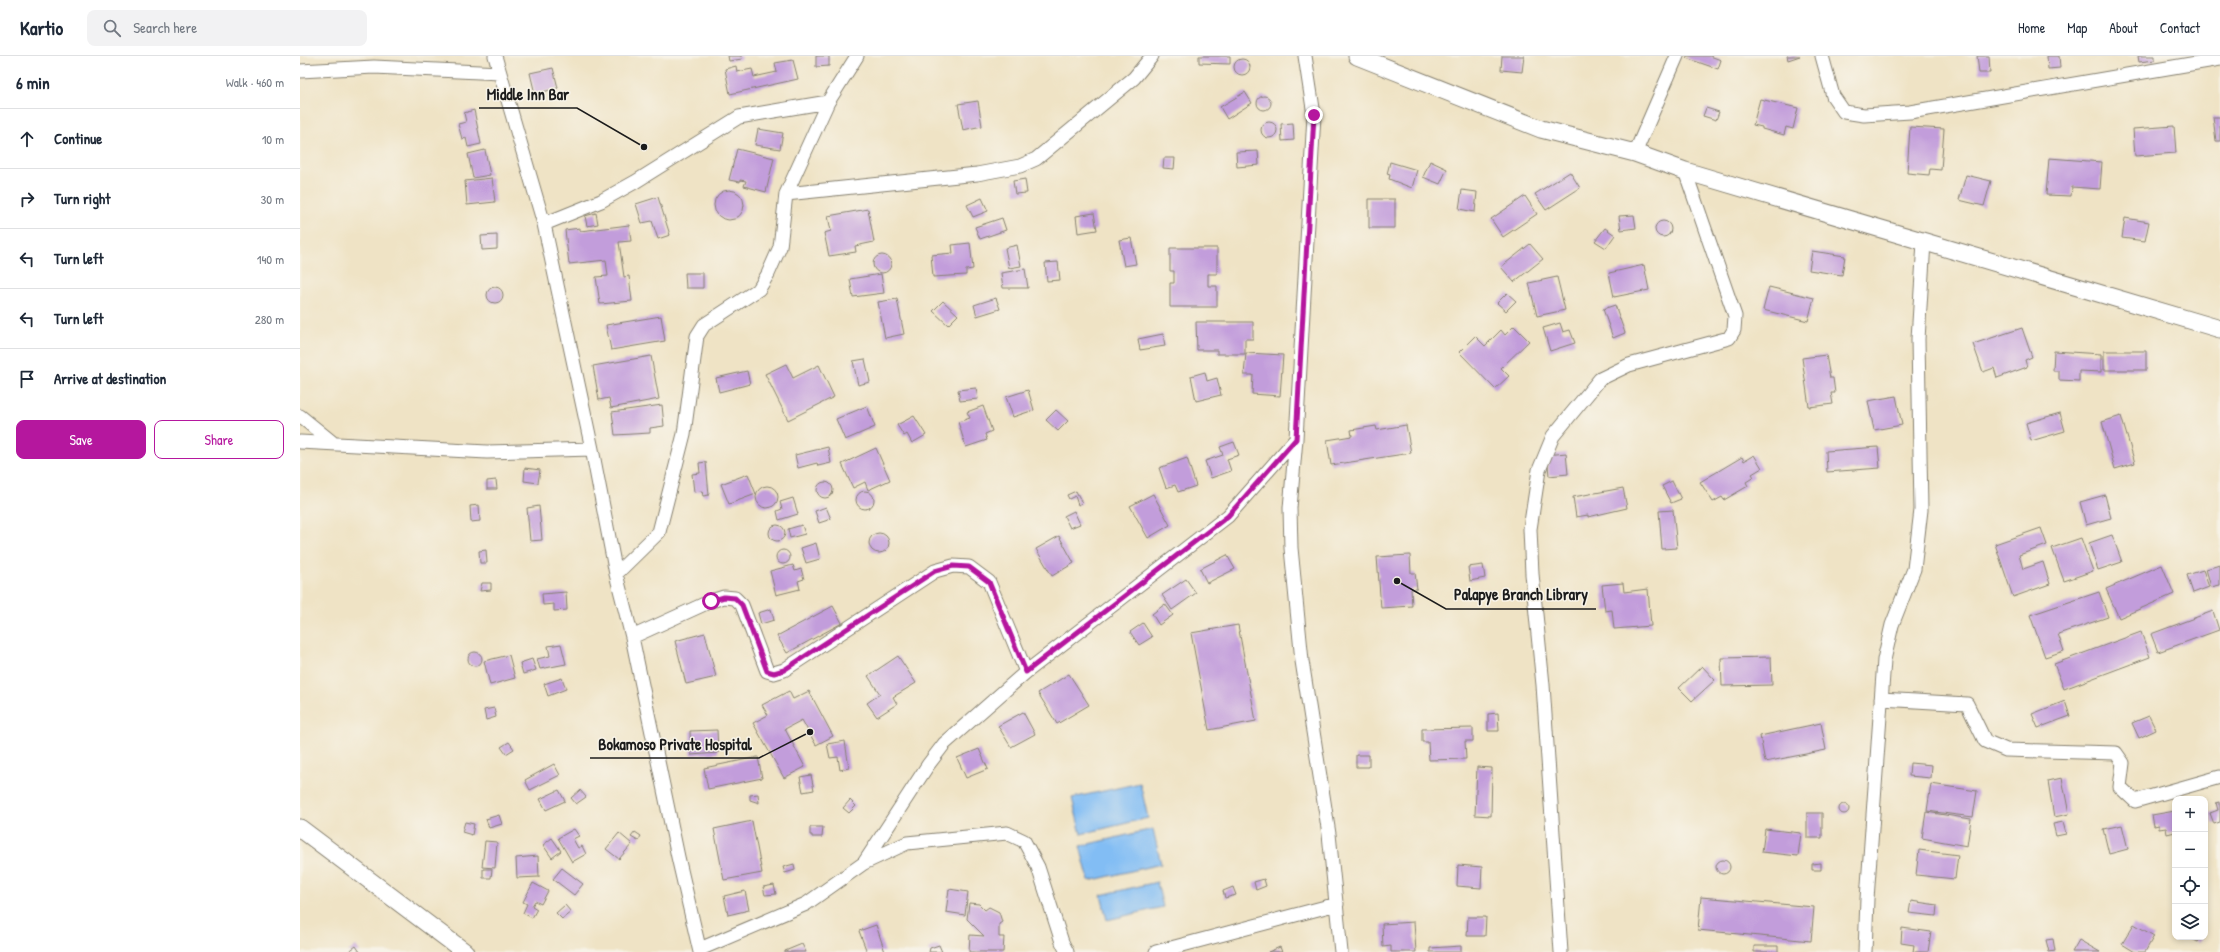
<!DOCTYPE html>
<meta charset="utf-8">
<style>
body{margin:0;font-family:"Patrick Hand",sans-serif;background:#f2f2f3;color:#1f2937}
.controls{position:absolute;right:12px;bottom:12px;display:grid;overflow:hidden;border-radius:8px;box-shadow:0 2px 6px #0003}
.controls button{width:36px;height:36px;display:grid;place-items:center;padding:0;border:0;border-bottom:1px solid #e0e1e3;background:#fff;color:#1f2937;font:20px sans-serif}
.stop{position:absolute;width:12px;height:12px;margin:-9px;border:3px solid #b5179e;border-radius:50%;background:#fff}
.stop.end{background:#b5179e;border-color:#fff;box-shadow:0 1px 4px #0008}
.list{margin:0;padding:0;list-style:none}
h2{display:flex;justify-content:space-between;align-items:center;height:52px;margin:0;padding:0 16px;font-size:17px}
h2 small{font-size:13px;font-weight:400;color:#747a83}
.list li{display:grid;grid-template-columns:26px 1fr auto;gap:12px;align-items:center;box-sizing:border-box;height:60px;padding:0 16px;border-top:1px solid #e0e1e3}
.list b{display:block;font-size:15px;white-space:nowrap}
.list em{font-size:13px;font-style:normal;color:#747a83}
.actions{display:flex;gap:8px;padding:12px 16px}
.actions a{flex:1;padding:9px 0;border:1px solid #b5179e;border-radius:8px;text-align:center;font-size:14px;color:#b5179e}
.actions .main{background:#b5179e;color:#fff}
.icon{flex:none;width:22px;height:22px;fill:none;stroke:currentColor;stroke-width:2;stroke-linecap:round;stroke-linejoin:round}
.map{position:relative;flex:none;width:1920px;height:896px;overflow:hidden}
header{display:flex;align-items:center;gap:24px;box-sizing:border-box;height:56px;padding:0 20px;background:#fff;border-bottom:1px solid #e0e1e3}
header strong{font-size:19px}
nav{display:flex;gap:22px;margin-inline-start:auto;font-size:14px}
.search{width:280px;height:36px;background:#f2f2f3;display:flex;align-items:center;gap:10px;box-sizing:border-box;padding:0 14px;border-radius:8px;color:#747a83;font-size:15px}
main{display:flex}
aside{flex:1;background:#fff}
.map>svg:first-child{display:block}
</style>
<header>
<strong>Kartio</strong>
<div class="search"><svg class="icon" aria-label="search" viewBox="0 0 24 24"><circle cx="10" cy="10" r="6"/><path d="M15 15l6 6"/></svg>Search here</div>
<nav><a>Home</a><a>Map</a><a>About</a><a>Contact</a></nav>
</header>
<main>
<aside>
<h2>6 min<small>Walk · 460 m</small></h2>
<ul class="list">
<li><svg class="icon" aria-label="ahead" viewBox="0 0 24 24"><path d="M12 20V5M6 11l6-6 6 6"/></svg><div><b>Continue</b></div><em>10 m</em></li>
<li><svg class="icon" aria-label="right" viewBox="0 0 24 24"><path d="M7 20v-9h11M14 6l5 5-5 5"/></svg><div><b>Turn right</b></div><em>30 m</em></li>
<li><svg class="icon" aria-label="left" viewBox="0 0 24 24"><path d="M17 20v-9H6M10 6l-5 5 5 5"/></svg><div><b>Turn left</b></div><em>140 m</em></li>
<li><svg class="icon" aria-label="left" viewBox="0 0 24 24"><path d="M17 20v-9H6M10 6l-5 5 5 5"/></svg><div><b>Turn left</b></div><em>280 m</em></li>
<li><svg class="icon" aria-label="arrive" viewBox="0 0 24 24"><path d="M6 21V4h12l-3 4 3 4H6"/></svg><div><b>Arrive at destination</b></div></li>
</ul>
<div class="actions"><a class="main">Save</a><a>Share</a></div>
</aside>
<div class="map">
<svg width="1920" height="896" viewBox="0 0 1920 896">
<rect width="100%" height="100%" fill="#f7f3e8"/>
<filter id="ink" filterUnits="userSpaceOnUse"><feTurbulence type="fractalNoise" baseFrequency=".025" numOctaves="2"/><feDisplacementMap in="SourceGraphic" scale="8" xChannelSelector="R" yChannelSelector="G"/><feConvolveMatrix kernelMatrix="1 2 1 2 8 2 1 2 1" color-interpolation-filters="sRGB"/></filter>
<filter id="wash" filterUnits="userSpaceOnUse"><feTurbulence type="fractalNoise" baseFrequency=".012" numOctaves="4" result="noise"/><feDisplacementMap in="SourceGraphic" scale="16" xChannelSelector="R" yChannelSelector="G"/><feGaussianBlur stdDeviation="0.9" result="paint"/><feColorMatrix in="noise" values="0 0 0 0 0 0 0 0 0 0 0 0 0 0 0 0 0 1.4 0 .05"/><feComposite in="paint" operator="in"/></filter>
<g filter="url(#wash)">
<rect width="100%" height="100%" fill="#efe3c5"/>
<!-- water -->
<path fill="#82bdf4" stroke="#4f6c88" d="M840,727L848,762L781,778L772,742Z
M853,773L861,808L789,825L780,790Z
M857,826L863,851L807,864L801,839Z"/>
<g id="blocks">
<!-- building -->
<path fill="#c29ddb" d="M428,0H441L442,3L429,5Z
M516,0H529V10L516,11Z
M899,0H930V8L899,7Z
M1202,0H1224L1222,16L1201,14Z
M1387,0H1410L1421,4L1418,13L1386,2Z
M1487,0H1500L1488,4Z
M1677,0H1689L1690,17H1679Z
M1747,0H1759L1760,12L1748,13Z
M1838,0H1855V4L1839,6Z
M934 11a8 8 0 1 1 16 0a8 8 0 1 1-16 0Z
M493,4L498,23L430,38L425,13L436,10L437,16L452,13L454,21L477,16L475,7Z
M253,12L258,32L235,38L230,17Z
M945,36L952,47L927,63L920,51Z
M957 47a7 7 0 1 1 14 0a7 7 0 1 1-14 0Z
M1460,43L1498,52L1493,73L1486,71L1484,79L1462,73V71L1453,69Z
M678,45L682,70L663,74L658,48Z
M1406,52L1419,56L1416,64L1403,60Z
M174,54L181,88L168,91L166,82L162,83L158,68L166,66L164,57Z
M1913,61H1920V85H1916Z
M961 74a8 8 0 1 1 16 0a8 8 0 1 1-16 0Z
M993,67L994,84L982,85L981,68Z
M1874,70L1876,97L1835,100L1833,73Z
M1610,71L1644,73L1641,114L1630,113L1629,119L1607,117Z
M458,73L483,77L480,93L455,89Z
M437,93L474,102L466,136L444,130L446,125L440,124V126L429,124Z
M185,94L190,119L173,122L168,98Z
M958,95L959,109L937,111L936,96Z
M864,102H875L874,113L863,112Z
M1749,102L1802,106L1800,133L1772,131L1771,140L1746,139Z
M1130,105L1147,113L1140,128L1123,121Z
M1090,106L1117,114L1112,132L1089,123L1090,119L1087,118Z
M1270,116L1280,132L1246,154L1235,138Z
M1666,119L1691,125L1684,150L1659,144Z
M192,122L195,146L167,149L165,125Z
M725,123L727,137L715,138L713,125Z
M1162,134L1177,136L1175,156L1159,153Z
M414 149a15 15 0 1 1 30 0a15 15 0 1 1-30 0Z
M1225,140L1237,158L1203,181L1191,163Z
M358,141L370,179L358,183L352,165L342,167L336,148Z
M682,142L688,155L673,161L667,149Z
M1069,143H1095V172H1069Z
M568,153L574,186L555,190L556,196L529,200L524,177L531,175L528,160Z
M296,157L298,168L287,170L285,160Z
M794,157L797,174L778,177L776,160Z
M1334,159L1336,172L1321,174L1319,160Z
M702,162L706,174L680,183L675,171Z
M1825,162L1849,166L1845,185L1822,182Z
M1355 173a8 8 0 1 1 16 0a8 8 0 1 1-16 0Z
M329,169L331,185L319,186L324,221L329,220L332,245L300,248L296,221L308,220L306,204L269,208L265,174L280,172V175Z
M1305,172L1315,179L1306,192L1295,185Z
M197,179V193L182,194L181,180Z
M831,182L836,208L824,210L819,184Z
M670,187L673,213L666,214V219L633,221L631,199L653,197L652,189Z
M1230,188L1243,203L1214,226L1201,211Z
M717,189L721,210L709,212L705,192Z
M870,192H917V218H908V230H917V251H870V227H874V215H870Z
M1512,195L1545,200L1542,219L1509,214Z
M573 208a9 9 0 1 1 18 0a9 9 0 1 1-18 0Z
M758,206L760,224L747,225L745,207Z
M1344,209L1349,234L1314,241L1309,217Z
M725,213L728,232H703L701,217Z
M385,217H403V232H386Z
M581,218L584,237L553,241L550,223Z
M1257,221L1265,254L1237,260L1229,227Z
M187 239a8 8 0 1 1 16 0a8 8 0 1 1-16 0Z
M1469,231L1514,242L1508,265L1463,254Z
M1207,237L1216,245L1206,255L1197,247Z
M696,242L700,253L677,260L674,249Z
M597,243L604,278L585,282L578,246Z
M643,245L658,259L648,269L633,255Z
M1315,249L1325,277L1313,282L1303,253Z
M361,260L365,285L311,294L306,269Z
M896,266H953V283H945V298H917V294H897Z
M1260,267L1263,276L1270,274L1275,287L1250,295L1243,272Z
M1214,270L1229,285L1201,312L1209,320L1195,333L1159,296L1175,280L1185,290L1201,274L1205,279Z
M1722,272L1732,301L1725,304L1727,311L1697,322L1694,312L1683,316L1673,288Z
M863,278L865,290L840,294L838,283Z
M1754,295L1801,298V316L1779,315V325L1759,324V315H1753Z
M1804,295H1846V314H1804Z
M946,297L983,299L980,340L952,338L953,319H944Z
M1526,299L1530,322H1533L1535,337H1531L1533,348L1509,351L1502,302Z
M351,300L359,343L311,352L309,342L299,344L293,310Z
M565,303L570,326L558,329L553,305Z
M486,308L493,322L519,309L534,341L488,364L465,318Z
M447,315L450,328L419,336L416,322Z
M905,316L907,325L917,322L921,339L896,345L891,320Z
M676,332L678,343L660,345L658,334Z
M728,334L734,354L713,361L706,341Z
M1596,340L1602,369L1574,374L1568,345Z
M362,349L364,370L350,372V377L315,379L312,356Z
M567,350L575,371L545,384L536,363Z
M683,350L692,375L685,378L687,384L666,391L658,366L670,362L667,356Z
M756,354L768,365L758,375L746,364Z
M1760,357L1765,375L1731,385L1726,367Z
M614,360L626,379L612,387L607,378L604,380L597,369Z
M1821,360L1835,407L1815,413L1802,366Z
M1106,369L1111,397L1031,409L1027,384L1052,380L1051,374L1076,370L1077,374Z
M934,386L939,399L927,403L931,415L911,422L905,405L923,399L920,391Z
M528,391L531,407L518,410L517,407L498,412L495,399Z
M1578,391L1580,412L1527,416L1526,395Z
M576,392L590,424L568,434L565,426L553,432L542,408Z
M1266,397L1268,418L1249,420L1247,399Z
M1454,399L1462,412L1452,418L1454,421L1446,426L1448,430L1424,444L1422,441L1413,446L1400,426L1442,401L1444,405Z
M887,402L896,430L878,436L875,429L866,432L859,412Z
M406,406L409,439L403,440L402,435L394,436L392,418L400,417L399,407Z
M225,412L240,414L238,427L224,425Z
M448,418L456,438L429,448L421,428Z
M196,424L197,433H187V425Z
M1372,425L1381,443L1371,447L1362,430Z
M517 434a8 8 0 1 1 16 0a8 8 0 1 1-16 0Z
M456 441a11 11 0 1 1 22 0a11 11 0 1 1-22 0Z
M1323,432L1327,452L1288,461V459L1276,461L1273,441Z
M776,435L782,447L778,449L775,440L769,443L767,439Z
M556 444a9 9 0 1 1 18 0a9 9 0 1 1-18 0Z
M853,438L870,469L848,482L830,450Z
M1805,439L1811,462L1786,469L1780,446Z
M493,442L498,458L479,464L477,455L482,453L480,446Z
M179,449L180,465L171,466L170,450Z
M239,450L242,484L230,485L227,452Z
M526,451L531,463L519,467L515,455Z
M1373,454L1377,492L1362,493L1359,455Z
M774,455L780,468L770,472L764,460Z
M469 477a8 8 0 1 1 16 0a8 8 0 1 1-16 0Z
M502,469L505,478L490,482L488,473Z
M1741,472L1747,489L1719,499L1723,513L1743,506L1750,528L1713,541L1695,488Z
M569 487a10 10 0 1 1 20 0a10 10 0 1 1-20 0Z
M1812,479L1822,506L1798,514L1789,487Z
M759,480L774,507L752,520L736,493Z
M1781,482L1793,515L1764,525L1752,492Z
M516,487L520,503L506,507L501,492Z
M476 501a7 7 0 1 1 14 0a7 7 0 1 1-14 0Z
M186,494L187,507H180L179,495Z
M927,499L935,513L907,527L900,513Z
M1110,499L1111,517H1115L1117,533H1111L1112,550L1081,552L1077,501Z
M493,509L495,515L501,513L504,523L498,525L500,533L476,539L470,515Z
M1183,509L1185,522L1170,525L1168,511Z
M1862,509L1874,538L1819,562L1806,533Z
M1920,509V529L1911,531L1906,513Z
M1903,514L1909,531L1893,537L1887,519Z
M886,523L896,537L872,554L862,539Z
M182,527H191V534L180,535Z
M1323,527L1324,536L1348,533L1351,570L1314,573L1312,554L1305,555L1302,529Z
M266,536L267,554L254,555V548L243,549L242,538Z
M1799,536L1808,561L1758,578L1764,595L1745,601L1730,559Z
M865,548L873,559L859,569L852,558Z
M533,550L542,567L487,597L477,580Z
M471,553L474,564L461,568L458,557Z
M1913,555L1919,574L1858,596L1851,578Z
M843,567L852,581L839,589L830,576Z
M938,569L956,665L909,674L891,577Z
M1841,576L1850,601L1764,633L1754,608Z
M405,577L416,621L386,628L375,585Z
M261,588L266,608L240,613L237,603L250,600L248,590Z
M168 603a7 7 0 1 1 14 0a7 7 0 1 1-14 0Z
M209,599L215,622L190,629L184,605Z
M598,600L616,627L593,641L597,648L577,661L567,647L580,638L568,620Z
M1471,601L1472,629L1422,630L1421,602Z
M232,603L236,614L223,618L220,607Z
M1402,610L1415,624L1392,645L1379,632Z
M769,618L789,649L757,668L738,637Z
M262,622L266,633L248,640L244,628Z
M489,635L493,643L509,635L533,680L516,689L502,664L485,673L505,711L484,722L453,667L468,659L462,649Z
M1765,645L1770,660L1738,672L1732,658Z
M194,652L196,661L186,664L184,654Z
M723,656L735,678L711,691L698,670Z
M1198,657L1199,675H1188V658Z
M1849,660L1856,674L1839,682L1832,667Z
M1521,667L1526,694L1465,706L1460,680Z
M1173,672V685H1165L1166,703L1129,704L1128,686H1122V673Z
M417,674L418,697L391,699L390,675Z
M545,685L549,712L540,714L538,701L530,702L527,688Z
M209,686L214,693L206,698L201,691Z
M679,693L688,713L666,722L657,702Z
M1056,699H1069V711H1056Z
M458,701L462,722L408,733L404,712Z
M1610,707L1632,709L1631,722L1609,720Z
M254,708L260,719L230,734L225,724Z
M1177,711L1192,712L1191,760L1175,759Z
M511,719L514,734L503,736L500,721Z
M1762,722L1769,758L1754,761L1748,725Z
M1631,728L1677,735L1673,761L1627,755Z
M259,734L265,745L246,754L240,743Z
M280,734L286,741L276,748L271,742Z
M458,738L459,747L450,744V739Z
M550,744L556,750L549,757L543,752Z
M1920,746V766L1914,768L1910,757L1918,754L1916,747Z
M1539 753a5 5 0 1 1 10 0a5 5 0 1 1-10 0Z
M1875,755V776L1867,778L1866,772L1859,773V769L1854,770L1852,759Z
M1626,756L1671,763L1667,790L1622,782Z
M1507,757H1522V782H1507Z
M199,759L202,768L189,772L186,763Z
M452,765L462,817L424,824L414,773Z
M165,766L174,768L172,779L162,776Z
M1763,766L1766,778L1756,780L1753,768Z
M1822,769L1828,793L1809,798L1803,773Z
M510,771H523L522,781H512V779H510Z
M274,773L279,780L273,783L278,792L282,790L286,798L272,806L258,782Z
M1465,773L1501,777L1498,800L1462,796Z
M335,776L341,780L338,785L331,781Z
M319,777L332,788L319,803L306,793Z
M252,782L261,795L252,802L243,789Z
M185,785L197,786L195,812L182,811Z
M1619,794L1658,799L1655,823L1616,819Z
M238,800L239,821L217,822L216,802Z
M1416 811a7 7 0 1 1 14 0a7 7 0 1 1-14 0Z
M1521,807V814H1512V808Z
M494,808L495,814L485,817L483,811Z
M1158,809L1182,811L1181,832L1157,830Z
M262,812L283,828L274,839L253,823Z
M183,813H192L191,822H183Z
M964,823L966,830L956,834L954,826Z
M233,827L248,835L241,848L235,845L232,850L237,853L232,862L223,857L227,848L223,846Z
M474,829L476,838L465,839L463,831Z
M933,831L936,839L925,842L923,835Z
M649,833L668,836L665,859L646,856Z
M445,835L449,854L428,859L424,840Z
M1401,841L1514,851L1511,885L1398,874Z
M1611,845L1637,849L1636,860L1609,857Z
M669,847L679,848L685,854L689,851L699,856L702,866L699,868V881H704L703,896H669L670,879L684,880L667,863Z
M265,849L271,856L262,863L256,857Z
M1168,861H1186L1185,880H1167Z
M1114,866L1116,896H1091V890L1083,891L1082,868Z
M1834,868L1854,880L1845,896H1835L1822,888Z
M576,869L585,896H567L559,875Z
M1602,872L1631,876L1628,896H1613L1614,889L1601,887Z
M1888,881H1901L1898,886Z
M1753,883L1755,895L1749,896L1746,884Z
M1779,884L1800,896H1772Z
M502,888L506,896H485V895Z
M639,889L642,896H629L630,892Z
M56,890L60,896H48Z
M1161,890V896H1130V892Z
M1454,890H1478V896H1454Z
M980,891L982,896H968Z"/>
</g>
</g>
<g filter="url(#ink)">
<use href="#blocks" fill-opacity="0" stroke="#868070" stroke-width="1"/>
<g fill="none" stroke-linecap="round" stroke-linejoin="round">
<defs>
<path id="minor" d="M195,0L244,168L292,393L316,518L332,581L378,801L400,896
M1005,0L1014,59L996,383L990,452L991,492L1002,605L1029,778L1041,896
M1522,0L1533,40L1544,56L1564,59L1610,56L1920,3
M0,15L74,11L200,17
M1335,97L1377,0
M486,138L677,118L720,110L736,103L834,22L852,0
M244,168L301,145L335,126L439,61L528,46
M0,360L32,386
M0,386L187,396L292,393
M316,518L359,476L384,378L397,280L404,269L459,233L468,218L480,191L486,138L528,46L557,0
M332,581L411,545L424,541L435,542L442,549L467,615L474,617L484,614L635,515L653,510L669,511L689,526L726,616
M1581,643L1667,648L1685,685L1706,694L1816,697L1823,707L1820,731L1835,745L1920,721
M564,807L628,709L644,688L726,616L928,460L996,383
M400,893L506,848L564,807L607,787L707,777L724,785L738,811L762,886L767,896
M856,896L1037,848
M1261,896L1243,629L1232,518L1230,473L1239,414L1253,380L1300,323L1329,309L1429,282L1434,274L1435,260L1385,115
M1565,896L1567,843L1584,604L1592,569L1614,513L1621,454L1618,283L1624,186"/>
<path id="tertiary" d="M1057,0L1241,73L1335,97L1385,115L1920,273
M0,772L165,896"/>
</defs>
<!-- minor casing -->
<use href="#minor" stroke="#868070" stroke-width="15"/>
<!-- tertiary casing -->
<use href="#tertiary" stroke="#868070" stroke-width="19"/>
<!-- minor -->
<use href="#minor" stroke="#fff" stroke-width="13"/>
<!-- tertiary -->
<use href="#tertiary" stroke="#fff" stroke-width="17"/>
</g>
</g>
<g fill="none" stroke-linecap="round" stroke-linejoin="round" filter="url(#ink)">
<!-- route -->
<path stroke="#b5179e" stroke-width="5" d="M411,545L424,541L435,542L442,549L467,615L474,617L484,614L635,515L653,510L669,511L689,526L726,616L928,460L996,383L1014,59"/>
</g>
<!-- callouts -->
<path fill="none" stroke="#1c1c1c" stroke-width="1.5" d="M344 91L277 52H179M1097 525L1146 553H1296M510 676L459 702H290"/>
<g fill="#1c1c1c" stroke="#f7f3e8" stroke-width="1.5">
<circle cx="344" cy="91" r="4"/>
<circle cx="1097" cy="525" r="4"/>
<circle cx="510" cy="676" r="4"/>
</g>
<g font-size="16" text-anchor="middle" font-weight="bold" fill="#1c1c1c" stroke="#f7f3e8" stroke-width="3" stroke-linejoin="round" paint-order="stroke">
<text x="228" y="44">Middle Inn Bar</text>
<text x="1221" y="544">Palapye Branch Library</text>
<text x="375" y="694">Bokamoso Private Hospital</text>
</g>
</svg>
<div class="controls">
<button>+</button>
<button>−</button>
<button><svg class="icon" aria-label="locate" viewBox="0 0 24 24"><circle cx="12" cy="12" r="6"/><path d="M12 2v4M12 18v4M2 12h4M18 12h4"/></svg></button>
<button><svg class="icon" aria-label="layers" viewBox="0 0 24 24"><path d="M12 4l9 5-9 5-9-5zM3 14l9 5 9-5"/></svg></button>
</div>
<div class="stop" style="left:411px;top:545px"></div>
<div class="stop end" style="left:1014px;top:59px"></div>
</div>
</main>
